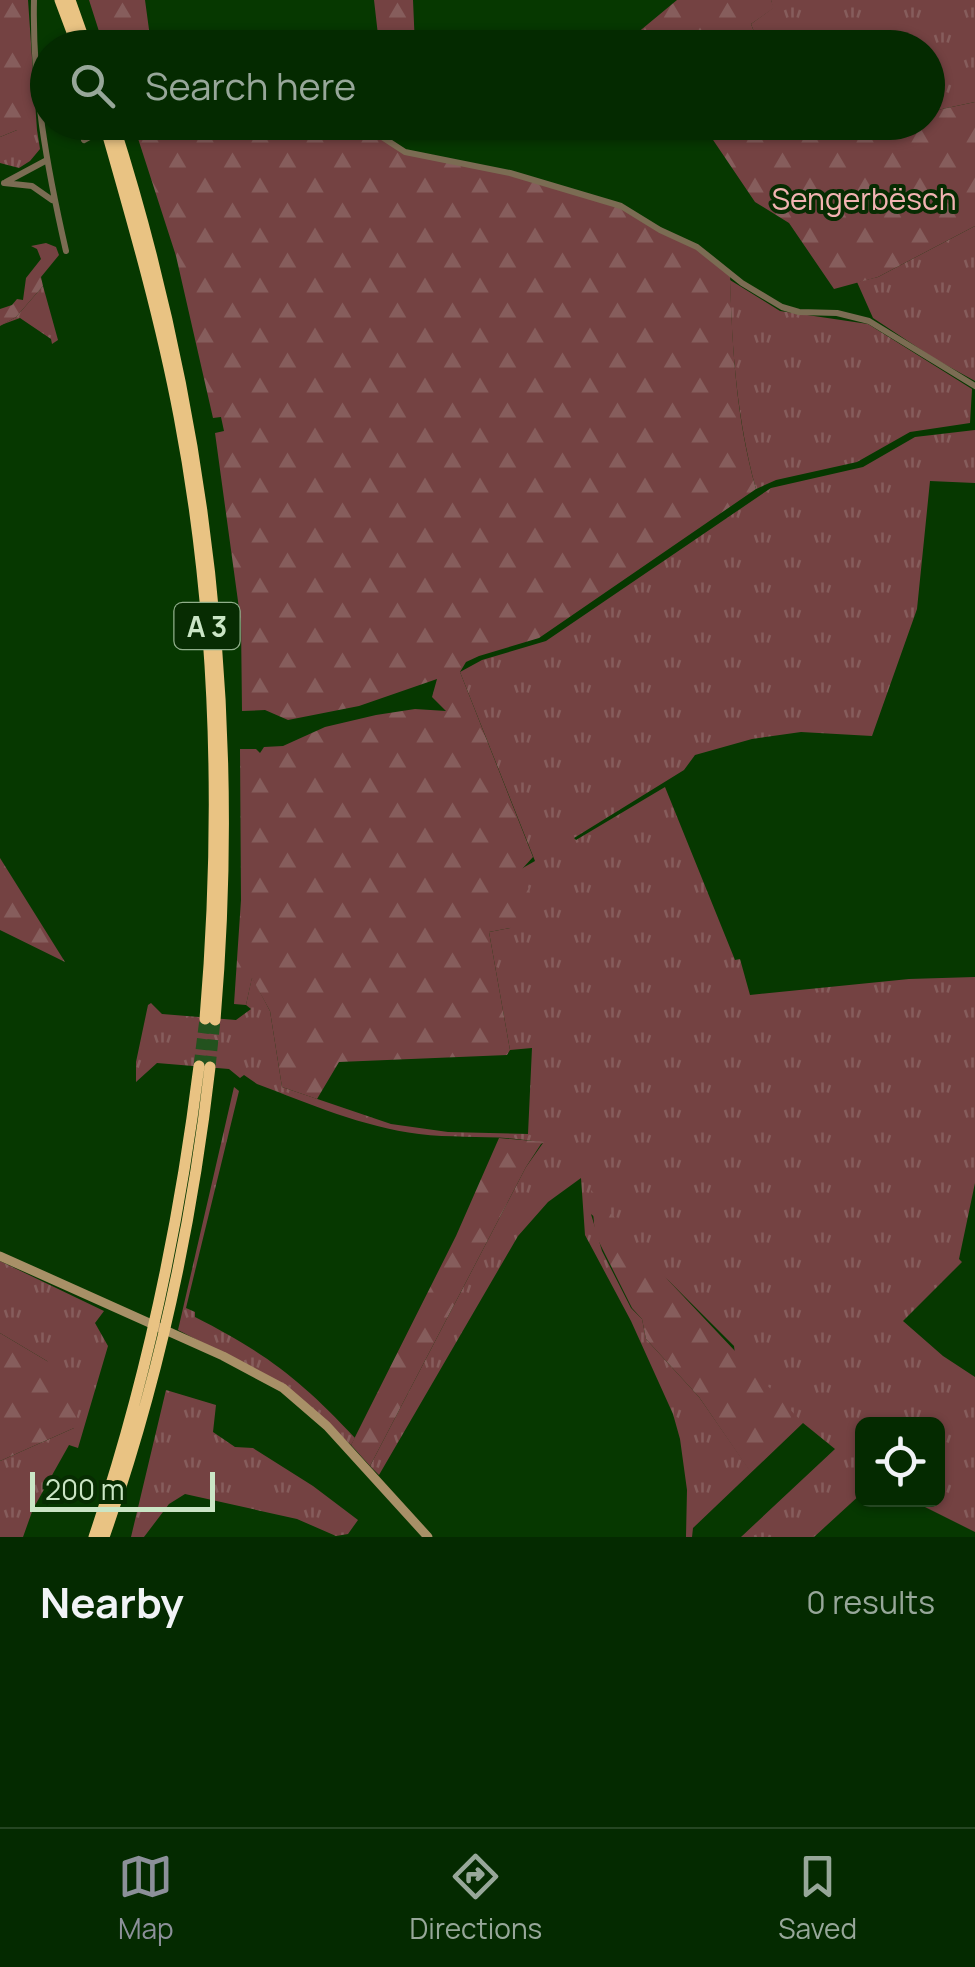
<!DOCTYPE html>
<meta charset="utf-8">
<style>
body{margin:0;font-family:Manrope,sans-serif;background:#12360f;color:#f1f3f6}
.controls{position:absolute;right:30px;bottom:30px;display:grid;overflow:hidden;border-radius:15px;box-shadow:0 2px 8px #0004}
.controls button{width:90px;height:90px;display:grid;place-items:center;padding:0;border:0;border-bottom:2px solid #254622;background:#042a00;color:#f1f3f6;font:50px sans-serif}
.scale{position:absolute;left:30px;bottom:25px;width:185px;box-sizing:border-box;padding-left:10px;border:5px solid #cae5c5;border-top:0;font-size:28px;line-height:35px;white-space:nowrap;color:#cae5c5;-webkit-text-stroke:8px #072c02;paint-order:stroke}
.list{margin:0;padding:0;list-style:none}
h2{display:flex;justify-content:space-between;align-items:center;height:130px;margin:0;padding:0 40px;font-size:42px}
h2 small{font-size:32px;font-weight:400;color:#97a799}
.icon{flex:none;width:55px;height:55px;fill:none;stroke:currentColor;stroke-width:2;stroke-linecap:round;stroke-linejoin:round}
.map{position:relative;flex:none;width:975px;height:1537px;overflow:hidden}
.search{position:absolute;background:#042a00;box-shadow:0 2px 8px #0004;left:30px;right:30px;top:30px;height:110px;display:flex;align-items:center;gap:25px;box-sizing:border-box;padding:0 35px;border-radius:55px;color:#97a799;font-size:38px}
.sheet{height:290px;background:#042a00}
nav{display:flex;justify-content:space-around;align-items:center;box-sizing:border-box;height:140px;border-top:2px solid #254622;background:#042a00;font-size:28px;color:#97a799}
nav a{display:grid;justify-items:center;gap:5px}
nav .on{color:#8c9099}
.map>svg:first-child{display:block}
</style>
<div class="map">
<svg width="975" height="1537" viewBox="0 0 975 1537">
<defs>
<pattern id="grass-tufts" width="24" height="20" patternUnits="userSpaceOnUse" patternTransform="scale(2.5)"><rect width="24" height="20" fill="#744242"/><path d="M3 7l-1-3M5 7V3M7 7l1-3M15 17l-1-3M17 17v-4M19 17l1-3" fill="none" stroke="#865d5c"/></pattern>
<pattern id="forest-firs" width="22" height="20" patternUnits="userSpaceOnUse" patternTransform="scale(2.5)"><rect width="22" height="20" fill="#744242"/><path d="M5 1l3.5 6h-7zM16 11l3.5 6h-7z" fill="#865d5c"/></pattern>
</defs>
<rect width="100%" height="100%" fill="#063800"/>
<!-- grass -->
<path fill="url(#grass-tufts)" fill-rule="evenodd" d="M771,0H975V102L928,112V48L760,47L751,24L773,8Z
M17,130H37L40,149L30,161L19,168L0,163V137Z
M975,226V381L935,359L873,318L857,282L878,277Z
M730,280L780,311L868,324L972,389L970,423L910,432L857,462L776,480L756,489C737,420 732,350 730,280Z
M43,286L58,340L52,344L51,339L20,318L1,325L16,317Z
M975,430V483L930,481L917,609L872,736L801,732L752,739L695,755L684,770L574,838L576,840L665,787L735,960L740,959L750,995L909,979L975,977V1183L959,1259L962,1262L903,1321L943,1356L975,1377V1532L911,1500H938V1424H862V1493L814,1537H741L835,1449L803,1423L693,1528L692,1537H686L687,1490L680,1439L673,1414L631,1321L585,1235L581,1178L548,1202L518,1236L379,1475L370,1466L526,1167L543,1143C502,1134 460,1139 419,1134C363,1127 310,1104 257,1084L244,1075L240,1078L229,1069L157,1063L136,1082V1062L148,1005L151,1003L162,1014L236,1020L251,1009L246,1005L252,977L270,1011L282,1087L391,1124L448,1132L528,1134L532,1048L510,1050L489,932L510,928L521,869L535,861L460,672L482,660L546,641L771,488L863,467L915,437ZM591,1214L668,1280L734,1346L749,1469L699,1397L646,1339L642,1319L631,1308L602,1251Z
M234,1087L239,1091L186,1308L195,1312V1317C266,1353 301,1380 355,1438L351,1445L283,1385L178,1330Z
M0,1261L104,1311L95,1323L108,1346L78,1448L69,1445L33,1509L23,1537H0V1461L74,1428L47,1361L0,1333Z
M166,1390L216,1405L213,1432L235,1447L253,1448L313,1486L358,1520L348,1534L336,1536L297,1519L185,1494L169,1504L144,1537H131Z"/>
<!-- forest -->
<path fill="url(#forest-firs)" d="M0,0H28L37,130H17L0,137Z
M89,0H145L150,37L142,47H104Z
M374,0H413L415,47H397L378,35Z
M677,0H771L774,8L751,24L760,47H637L633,43L636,34Z
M975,102V226L878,277L834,289L789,223L755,202L707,131L695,123L791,122L793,126L829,122H928V112Z
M133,123H355L366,126L405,152L510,173L621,206L660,230L697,247L730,273C732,346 736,418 756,489L539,638L479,656L466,662L460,672L533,857L522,869L538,917L510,928L489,932L510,1050L507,1055L339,1062L317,1099L282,1087L270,1011L252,978L246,1005L234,1004L241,900L240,749H256L260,753L264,747L283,746L325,727L376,715L415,709L446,711L432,697L437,679L359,706L288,720L265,710L242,711L241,623L215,433L224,431L221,417L213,418L176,256Z
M46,243L56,247L59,255L41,277L43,286L16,317L0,326V309L12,305L17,299L23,300L26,278L41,259L37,249L31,246Z
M0,858L65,962L0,930Z
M499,1138L545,1142L541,1144L526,1167L370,1466L351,1445L456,1236Z
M591,1190L668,1280L799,1419L749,1470L699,1397L646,1339L642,1319L632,1308L595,1234Z
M0,1333L47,1361L82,1396L74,1428L0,1461Z"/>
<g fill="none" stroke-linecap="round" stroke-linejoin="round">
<!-- highway-tunnel -->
<path stroke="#23521e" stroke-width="11" stroke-dasharray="11 5.5" stroke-linecap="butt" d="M199,1066L205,1019
M210,1067L215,1020"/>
<!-- street -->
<path stroke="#7b6c53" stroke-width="6" d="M34,0C32,85 47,168 66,251
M359,122L405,152L510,173L621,206L660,230L697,247L742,283L782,307L799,312L837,313L869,321L975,386
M84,140L106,128
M6,182L47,160
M4,183L32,186L52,200"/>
<!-- secondary -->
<path stroke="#a89067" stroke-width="9" d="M0,1256L223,1356L283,1388L327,1426L428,1537"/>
<!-- highway -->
<path stroke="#e9c383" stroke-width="11" d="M60,0L78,48
M70,0L87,48
M104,122C132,220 160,316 179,416C217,615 222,818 205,1019
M113,122C206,413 241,715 215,1020
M94,1537C146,1383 179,1227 199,1066
M104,1537C157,1386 192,1226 210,1067"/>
</g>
<g text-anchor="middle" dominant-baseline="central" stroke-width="8" stroke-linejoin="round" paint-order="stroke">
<!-- shield labels -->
<rect fill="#072c02" stroke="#90ae8a" stroke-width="2.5" x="174.5" y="603" width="65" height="46" rx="8"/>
<g font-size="28" font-weight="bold" fill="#cae5c5">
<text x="207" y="626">A 3</text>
</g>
<!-- park labels -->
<g font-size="30" fill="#f2b3b2" stroke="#072c02">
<text x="864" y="198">Sengerbësch</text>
</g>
</g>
</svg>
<div class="controls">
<button><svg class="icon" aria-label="locate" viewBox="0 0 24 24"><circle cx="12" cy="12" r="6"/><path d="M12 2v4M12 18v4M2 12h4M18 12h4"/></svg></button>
</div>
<div class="scale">200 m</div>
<div class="search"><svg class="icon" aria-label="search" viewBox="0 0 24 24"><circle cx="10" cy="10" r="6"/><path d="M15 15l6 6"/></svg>Search here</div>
</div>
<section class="sheet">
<h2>Nearby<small>0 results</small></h2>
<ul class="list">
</ul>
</section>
<nav>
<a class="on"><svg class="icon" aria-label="map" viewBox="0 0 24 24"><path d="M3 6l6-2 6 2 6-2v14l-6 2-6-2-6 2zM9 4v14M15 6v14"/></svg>Map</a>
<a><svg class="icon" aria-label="directions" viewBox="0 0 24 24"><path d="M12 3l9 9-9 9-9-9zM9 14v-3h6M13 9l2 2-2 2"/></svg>Directions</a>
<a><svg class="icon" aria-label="saved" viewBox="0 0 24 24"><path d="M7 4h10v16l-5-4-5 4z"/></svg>Saved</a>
</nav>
